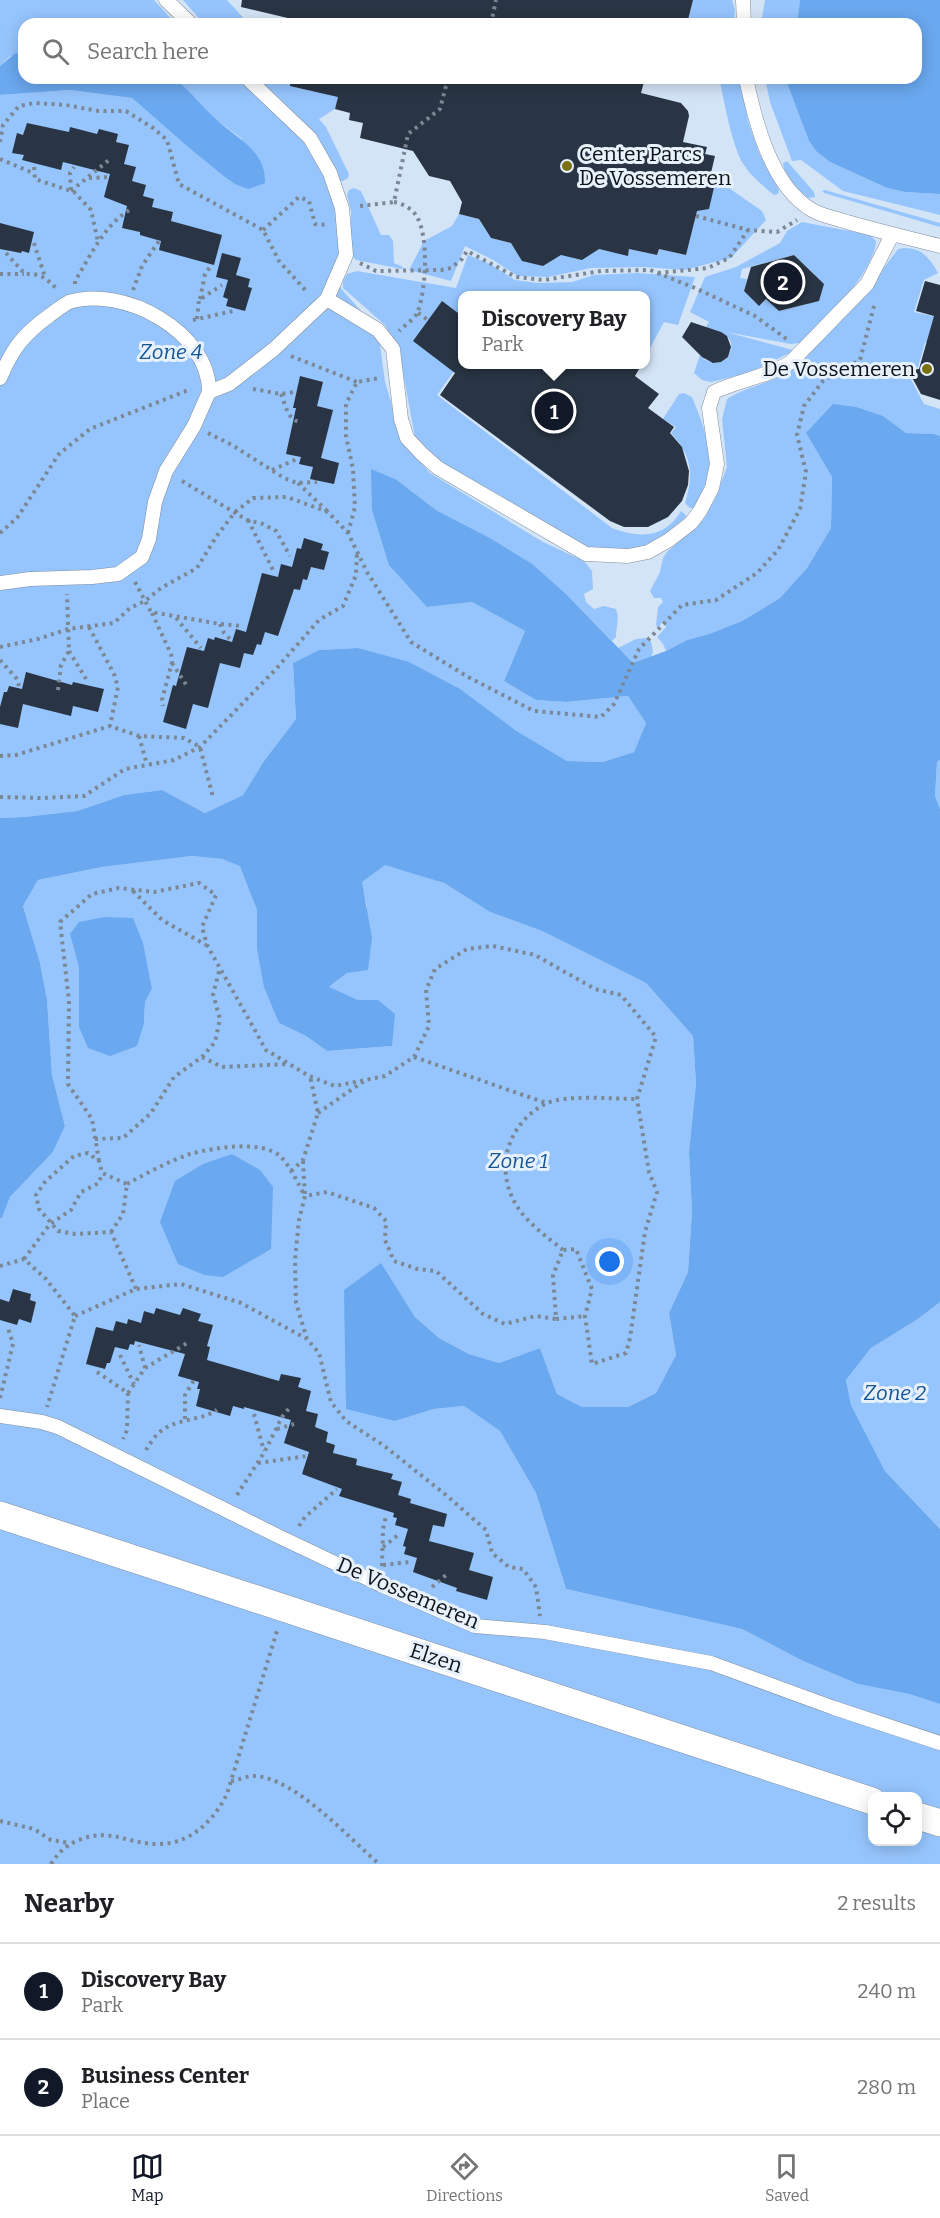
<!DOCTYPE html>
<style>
body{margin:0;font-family:Bitter,serif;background:#f2f2f2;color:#202124}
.controls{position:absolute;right:18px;bottom:18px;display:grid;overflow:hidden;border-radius:12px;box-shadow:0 3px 15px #0003}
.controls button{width:54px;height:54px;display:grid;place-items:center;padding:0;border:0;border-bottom:2px solid #e0e0e0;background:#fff;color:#202124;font:30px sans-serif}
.you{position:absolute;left:610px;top:1262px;width:21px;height:21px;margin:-15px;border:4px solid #fff;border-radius:50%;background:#1a73e8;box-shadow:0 0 0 9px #1a73e833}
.badge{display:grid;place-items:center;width:39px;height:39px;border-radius:50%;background:#111827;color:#fff;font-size:20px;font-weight:700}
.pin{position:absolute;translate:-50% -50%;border:3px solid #fff;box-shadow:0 2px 6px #0006}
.popup{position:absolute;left:458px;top:291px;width:192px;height:78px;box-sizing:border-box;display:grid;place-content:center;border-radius:12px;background:#fff;filter:drop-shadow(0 2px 4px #0005);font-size:20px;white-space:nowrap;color:#757577}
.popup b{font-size:22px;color:#202124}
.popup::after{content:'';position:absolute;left:50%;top:100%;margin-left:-12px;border:12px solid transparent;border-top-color:#fff}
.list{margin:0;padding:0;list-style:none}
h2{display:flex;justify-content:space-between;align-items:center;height:78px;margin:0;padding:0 24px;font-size:26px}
h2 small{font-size:20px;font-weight:400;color:#757577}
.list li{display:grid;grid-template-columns:39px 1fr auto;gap:18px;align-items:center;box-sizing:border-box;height:96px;padding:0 24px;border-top:2px solid #e0e0e0}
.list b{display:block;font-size:22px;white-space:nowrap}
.list p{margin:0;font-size:20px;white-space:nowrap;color:#757577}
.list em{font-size:20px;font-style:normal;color:#757577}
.icon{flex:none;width:33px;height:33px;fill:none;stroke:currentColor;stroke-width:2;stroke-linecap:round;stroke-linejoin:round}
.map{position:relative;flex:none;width:940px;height:1864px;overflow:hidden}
.search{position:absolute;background:#fff;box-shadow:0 3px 15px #0003;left:18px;right:18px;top:18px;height:66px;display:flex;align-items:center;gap:15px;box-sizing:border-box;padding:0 21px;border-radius:18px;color:#757577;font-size:22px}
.sheet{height:270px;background:#fff}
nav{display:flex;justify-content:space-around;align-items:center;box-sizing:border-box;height:84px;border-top:2px solid #e0e0e0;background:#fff;font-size:16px;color:#757577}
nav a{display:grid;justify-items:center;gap:3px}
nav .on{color:#111827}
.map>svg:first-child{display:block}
</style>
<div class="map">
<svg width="940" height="1864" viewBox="0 0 940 1864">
<rect width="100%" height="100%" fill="#d4e4f7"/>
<!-- green -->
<path fill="#96c5fd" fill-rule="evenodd" d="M0,0H154L176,24H24V56L18,53L9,57L0,66Z
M183,0H227L249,24H204Z
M693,0H732L735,10L734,24L688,22Z
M765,0H800L797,24H761Z
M174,78H236L305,141L336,197L340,259L329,275L378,330L385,382L403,442L430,473L543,542L584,561L592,571L593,589L584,594L586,602L594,609L604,606L616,609C620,619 616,626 616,637L612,641L567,595L490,538L436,510L397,480L427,607L472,602L525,631L504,681L536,700L566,702L628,696L646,723L634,752L603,762L567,761L515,730L358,648L320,650L293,663L296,719L264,761L243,795L205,813L162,790L124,795L77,811L24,817L0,818V95L70,90L132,98L188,147L235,184L242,139L219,122Z
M258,78H287L340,91L335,109L319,119L326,127L349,174L348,178L343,181H339L315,133Z
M719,78H736L740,81L748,121L759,153L779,190L778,194L774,195C762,185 745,171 739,156C729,132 725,104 719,78Z
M765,78H785L809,141L817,152L830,162L887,188L905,192L940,194V215L843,191L801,160L792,161L770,102Z
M787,161L814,192L815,197L808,198C797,188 784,177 783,163Z
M716,179L762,211L766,220L731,258L684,270L644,267L591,268L548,277L518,276L493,260L465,246L451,281L409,270L424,241L452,226L459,214L479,219L491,238L511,243L543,266L561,255L599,249L628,255L629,249L657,255L659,249L686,255L697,208Z
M354,188L361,191L381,235H389L393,241L394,263L403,267L402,269L356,260L351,255V211L347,195L349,190Z
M825,190L940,223V227L824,193L822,191Z
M802,222L870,235L876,241C875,269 827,320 808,342L791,344L726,332L793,350L792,352L750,372L720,380L711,382L702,380L694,373L700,355C708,364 719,365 728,357C739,335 720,331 704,330L709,322L690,312L705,277L736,267L780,243L787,231ZM794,255L815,275L813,281L824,284L819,300L809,297L807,304L780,311L766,299L759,306L744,291L747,279L740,278L742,269Z
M904,248C922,248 930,258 938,273L924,280L914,312L937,317L940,336L925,343L918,367L906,370L924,404L940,409V436L934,434L906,433L883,416L806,433L832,477L831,528L807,568L780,598L742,621L709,634L687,640L666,651L663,644L657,637L666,627L663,621L658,628L656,625L658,607L663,602L661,598H654L650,591L660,572L663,558L667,552L704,519L714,501L727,467L722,419L727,399C745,387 768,384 786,373C800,365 812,350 823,338C850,309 875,281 898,249Z
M468,255L490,264L515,280L538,283L572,282L594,275L637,273L695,277L678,325L664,322L649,350L646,348V296H462V360L437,395L612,528C639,538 664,539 681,511L685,514L686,517L652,545L635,553L588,549L442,464L416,442L399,352L385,325L343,288V281L347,274L357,271L456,288Z
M684,393L692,397C703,424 719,464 706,492C703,498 699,503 696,508H690L685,503C694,474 692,456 671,433L676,427L663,419L679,394Z
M646,638L651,641L653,652L651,657L633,663L618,648L636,639Z
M940,760V809L935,796L937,762Z
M192,856L222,859L241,866L257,910V949L279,1023L306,1036L327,1051L392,1046L378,1000H358L328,988L347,973L367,906L361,882L385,864L444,883L490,912L542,931L646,983L693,1036L696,1083L689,1152L692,1212L688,1272L669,1313L676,1355L656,1393L628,1407H582L557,1394L540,1348L499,1363L469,1354L439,1338L415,1317L381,1264L395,1421L434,1409L464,1406L500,1431L536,1493L566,1589L742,1629L803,1661L858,1684L909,1694L940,1704V1811L918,1804V1796H896L0,1502V1218H2L10,1197L53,1152L65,1126L52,1075L47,999L40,963L23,906L38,880L102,867ZM79,967L152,989L145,1002L144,1023L79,1026Z
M940,1302V1529L885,1471L851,1405L846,1380L871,1348L918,1319Z
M0,1527L872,1813V1842H918V1828L940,1835V1864H0Z"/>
<!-- water -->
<path fill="#6aa8ef" d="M800,0H940V194L905,192L887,188L830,162L817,152L809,141L785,78H916V24H797Z
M18,53L24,56V78H174C189,90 201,105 215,118C235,138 266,149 265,183L248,189L235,184L225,177L188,147L132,98L70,90L0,95V66L14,54Z
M833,404L856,407L883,416L906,433L934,434L940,436V760L937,762L935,796L940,809V1302L918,1319L871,1348L846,1380L851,1405L885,1471L940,1529V1704L909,1694L858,1684L803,1661L742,1629L566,1589L536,1493L500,1431L464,1406L434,1409L395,1421L346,1409L344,1290L381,1263L415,1317L439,1338L469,1354L499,1363L540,1348L557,1394L582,1407H628L656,1393L676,1355L669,1313L688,1272L692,1212L689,1152L696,1083L693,1036L646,983L542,931L490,912L444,883L385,865L362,882L372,938L368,970L347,973L329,987L358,1000H378L395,1014L392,1046L327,1051L306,1036L279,1023L264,987L257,949V910L240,866L222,859L192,856L102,867L38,880L23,906L40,963L47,999L52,1075L65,1126L53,1152L10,1197L2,1218H0V818L24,817L77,811L124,795L162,790L205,813L243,795L264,761L296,719L293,663L319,650L358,648L409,662L460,689L515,730L567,761L603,762L634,752L646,723L628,696L566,702L536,700L504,681L525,631L472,602L427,607L389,565L372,510L371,469L397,480L436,510L490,538L532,564L567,595L633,663L666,651L687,640L709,634L742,621L780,598L807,568L831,528L832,477L806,433Z
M104,917L133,918L143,943L152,989L145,1002L144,1023L137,1046L110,1056L88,1048L79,1027V967L70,934L79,922Z
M232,1154L260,1170L273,1187L271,1249L223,1277L204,1275L178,1264L160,1222L175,1181L203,1164Z"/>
<!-- building -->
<path fill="#293544" d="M242,0H693L687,24H295L296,20L241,7Z
M291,78H645L641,93L681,103L688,111L689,116L683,142L707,147L705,154L715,156L710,177L716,179L709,209L697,211L686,255L659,249L657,255L629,249L628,256L599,249L582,260L561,255L543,266L522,261L511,243L491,238L479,219L459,214L462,202L450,181L429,176L413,151L360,138L363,123L349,120L350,113L335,109L338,97L290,86Z
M27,123L69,132L70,127L97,134L99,129L118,134L116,142L129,145L124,164L136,167L132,181L146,185L143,196L154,199L152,207L173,212L171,221L222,235L214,265L159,250L161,241L140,235V232L122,228L127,206L104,197L110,174L63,162L61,170L22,160L24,155L12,153L17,133L23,135Z
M0,223L34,232L29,253L22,251L21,253L0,249Z
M222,253L241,258L236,275L250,279L248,287L252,288L245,311L226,306L228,299L223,297L228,280L216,277Z
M794,255L824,284L819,301L779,311L766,299L759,306L744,291L751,267Z
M925,281L940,285V400L921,394L908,370L919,369L934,316L916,311Z
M442,301L462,316V364H642L635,376L659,394L648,408L674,427L670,433L682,447L689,471L688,485L682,501L668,517L648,527H624L610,521L440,395L455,373L413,341Z
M691,322L721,332L727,336L731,347L728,357L721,362L713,363L702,357L682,337Z
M300,376L323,382L317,406L333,410L321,458L339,463L334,484L310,479L313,467L299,464L301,457L286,454L296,408H293Z
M304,538L323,544L321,550L329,552L324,570L311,567L307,580L303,579L300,590L294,589L278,636L265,632L261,645L257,644L253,655L244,653L240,668L220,663L208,708L193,704L186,729L163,722L173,685L176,686L187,647L204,651L208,638L214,640L215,637L232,642L236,629L246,632L262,573L278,577L281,564L292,567L297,548L301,549Z
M26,672L72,685L73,682L104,689L98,712L73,706L71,716L23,704L18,728L0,724V707L4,692H7L9,686L22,689Z
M13,1289L31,1294L30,1300L36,1302L31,1323L19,1319L17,1325L0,1320V1299L9,1302Z
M156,1308L180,1315L183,1308L201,1314L198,1321L213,1325L207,1346L210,1347L207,1360L279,1381L281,1374L301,1378L298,1387L311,1391L306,1411L318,1414L315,1427L328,1432L326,1442L335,1445L333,1453L357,1459L356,1465L393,1474L391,1479L402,1482L398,1495L411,1499L410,1503L447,1514L444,1527L433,1525L429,1541L474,1553L469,1570L493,1577L487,1600L456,1591L457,1588L413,1572L417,1558L404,1554L406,1547L403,1546L408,1529L395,1525L397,1518L393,1517L394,1513L339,1496L342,1489L302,1474L309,1452L284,1443L291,1420L244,1407V1409L233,1406L230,1416L196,1406L200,1389H197L199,1382L178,1376L185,1354L135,1341L134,1345L130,1344L128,1350L115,1347L110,1363H107L105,1369L86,1364L96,1327L113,1331L116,1321L127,1324L128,1319L141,1323L144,1311L154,1314Z"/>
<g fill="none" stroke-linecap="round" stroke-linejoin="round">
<defs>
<path id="service" d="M166,0L191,24
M743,0L744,24
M746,78C755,121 771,186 812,210C822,216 835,218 847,222C878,231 909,238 940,246
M327,299L378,330L393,349L401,419L407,438L422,454L438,468L586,554L628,556L648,552L669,540L691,523L700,511L712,488L717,464L709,408L714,392C739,380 767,377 791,362L867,284L892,235
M0,378C13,347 24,334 50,315C56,311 63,305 69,302C123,285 210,332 209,392
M0,583L30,579L92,577L118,574L142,557L149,539L155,502L166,471L194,426L209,392L229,384L274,349L327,299L346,255L342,208L330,173L310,138L247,78
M0,1416L42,1422L58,1427L280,1537L381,1585L475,1626L545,1632L711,1663L834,1708L940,1743"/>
<path id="minor" d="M0,1515L872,1801
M918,1816L940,1823"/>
</defs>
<!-- service casing -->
<use href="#service" stroke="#7f8d9f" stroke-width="15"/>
<!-- minor casing -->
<use href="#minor" stroke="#7f8d9f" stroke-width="28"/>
<!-- path -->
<path stroke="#7c8794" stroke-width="4" stroke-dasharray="3 4.5" stroke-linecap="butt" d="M491,24L496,0
M0,142L3,125L19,106L34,103L66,105L98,111H126L153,128L167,140L179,184L263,230L279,261L308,293
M0,159L33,173
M34,167L35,179L74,192L91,210L98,242
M89,178L111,177
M71,190L70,173L74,167
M71,191L109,160
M394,202C403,204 413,209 417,217C429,238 426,289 418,311C416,318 405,325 399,331
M360,206L394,202L408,134L440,109L448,78
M696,216L748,230L777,232L797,220
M263,230L299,197L309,201L315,224L327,225
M34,243L45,277
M6,253L25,274C41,273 47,279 58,290
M360,263L376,271L441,270L451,268L462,259L467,251L516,277L544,280L601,271L650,270L695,288L755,316L788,340
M658,273L708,268L729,258L748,230
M0,274H24
M75,284V281C91,255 104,225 131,209
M133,290L142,266L161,238
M200,299L205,274L210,267
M418,313L428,320
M197,319L199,300L222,285
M193,320L233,311
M291,356L357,382
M253,389L281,394L294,392
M281,394C286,406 288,422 302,422
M208,433L232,445L284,478L297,483L317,482
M272,470L297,459
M182,481L247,520L263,524L276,531L290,556
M298,483L327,511
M248,520L273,570
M0,533L17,518L59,454L90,429L191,389
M348,533L355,507L353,469L346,436V404L357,382L380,378
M135,582L151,612L220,624L242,626
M152,613L171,654L172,662L162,700L163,706
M176,618L201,648
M220,624L224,633L230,639
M89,627L114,674L118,687L110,726
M0,647L38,639L68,629L114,623L130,608L145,601L161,588L197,568L216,537L235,512L253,498L287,497L328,512L348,533L367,572L411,642L468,677L534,711L601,717L614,704L639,649L682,605L716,600L757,573L778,550L800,509L806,472L797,435L804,406L823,381L860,360L875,302
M69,651L86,679
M0,660L17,679L19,686
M172,663L187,686
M58,690L61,665L69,651L67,594
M139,736L147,765
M0,756L16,755L110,726L139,736L184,738L200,747L213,797
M0,797L42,798L84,796L125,769L174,760L200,747L276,669L319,620L343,606L356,575L357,552
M133,891L162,920L206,945
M202,1057L222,1067L289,1064
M414,1057L546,1103
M318,1113L364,1081
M95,1139L123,1138L151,1113L174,1077L202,1057L215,1042L220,1019L213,994L220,968
M99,1161L92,1119L68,1084L69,1001L60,922L92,894L119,888L154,892L199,883L216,895L202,927L207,945L266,1050L309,1076L335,1086L385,1076L414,1057L429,1026L426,990L435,969L467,949L493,946L535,955L595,989L621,995L656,1037L637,1099L649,1172L657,1192L645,1232L630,1338L626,1353L592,1364L585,1316L592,1289L576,1249L563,1250L553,1275L556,1319L536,1316L505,1324L483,1314L436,1271L417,1269L394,1261L385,1240L386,1221L374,1208L327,1192L305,1196L299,1220L295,1260L296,1303L307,1339
M303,1161L305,1196
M291,1171L303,1160L318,1113L310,1076
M127,1184C147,1173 169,1161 190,1154C213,1148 262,1139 281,1157C291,1167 298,1184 305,1196
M111,1232L123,1214L127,1184L102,1173L99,1161L88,1153L74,1156L45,1182L36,1195L39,1209L58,1231L75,1234L111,1232L136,1289
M563,1250C546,1236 524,1221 514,1201C495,1165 509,1123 545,1104C565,1094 613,1099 636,1099
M24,1259L50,1224L71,1210L81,1192L99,1183L102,1173
M0,1266L24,1259L46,1279L75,1316L47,1407
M75,1316L136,1289L181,1284L241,1303L307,1339L319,1353L331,1402L346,1421L383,1445L446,1495L486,1530L492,1553L509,1567L523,1569L536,1587L540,1616
M556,1319L585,1316
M120,1355L134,1384
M145,1368L189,1342
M97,1372L128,1393L127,1430L123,1439
M128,1393L145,1368L139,1345
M0,1398L13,1344L8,1328
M254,1414L264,1451
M185,1419V1395L194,1380
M277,1429L294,1424
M146,1450C150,1444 155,1435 161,1431C178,1418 200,1421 217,1410
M258,1463L307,1456
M237,1495L265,1451L282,1417L291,1406
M299,1526L305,1517L337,1489
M383,1547L398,1535
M383,1565L410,1562
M382,1566L383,1529L386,1516
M432,1587L446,1575
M231,1781C239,1780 247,1776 254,1776C294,1777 349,1838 379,1864
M0,1821L34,1829L51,1840L69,1843
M51,1864C58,1853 66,1845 79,1840C111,1827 129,1845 160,1844C192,1843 214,1820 227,1794L277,1631"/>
<!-- service -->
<use href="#service" stroke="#fff" stroke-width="14"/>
<!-- minor -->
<use href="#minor" stroke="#fff" stroke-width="27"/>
</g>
<!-- markers -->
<g fill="#7a7112" stroke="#e7f1fc" stroke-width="2">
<circle cx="567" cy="166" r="6"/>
<circle cx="927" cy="369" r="6"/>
</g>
<g text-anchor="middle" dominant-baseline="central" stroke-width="6" stroke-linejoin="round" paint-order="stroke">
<!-- poi labels -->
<g font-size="21" fill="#0d1219" stroke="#e7f1fc" text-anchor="start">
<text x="579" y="154">Center Parcs<tspan x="579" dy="24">De Vossemeren</tspan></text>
<text x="915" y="369" text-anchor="end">De Vossemeren</text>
</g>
<!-- park labels -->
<g font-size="21" font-style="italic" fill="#165596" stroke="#e7f1fc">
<text x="171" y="352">Zone 4</text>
<text x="518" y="1161">Zone 1</text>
<text x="895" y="1393">Zone 2</text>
</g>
<!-- street labels -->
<g font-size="21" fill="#0d1219" stroke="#e7f1fc">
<text transform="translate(408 1593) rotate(23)">De Vossemeren</text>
<text transform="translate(436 1658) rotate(18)">Elzen</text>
</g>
</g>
</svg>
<div class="controls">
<button><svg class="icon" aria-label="locate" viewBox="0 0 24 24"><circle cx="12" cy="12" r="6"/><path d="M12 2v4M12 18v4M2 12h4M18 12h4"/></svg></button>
</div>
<div class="you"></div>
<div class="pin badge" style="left:554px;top:411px">1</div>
<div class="popup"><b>Discovery Bay</b>Park</div>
<div class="pin badge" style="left:783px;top:282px">2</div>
<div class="search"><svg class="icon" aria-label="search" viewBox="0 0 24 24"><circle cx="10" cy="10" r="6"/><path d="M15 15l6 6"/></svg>Search here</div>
</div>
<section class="sheet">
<h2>Nearby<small>2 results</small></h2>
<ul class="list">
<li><span class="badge">1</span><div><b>Discovery Bay</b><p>Park</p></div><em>240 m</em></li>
<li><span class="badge">2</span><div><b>Business Center</b><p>Place</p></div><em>280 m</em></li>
</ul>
</section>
<nav>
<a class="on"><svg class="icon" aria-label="map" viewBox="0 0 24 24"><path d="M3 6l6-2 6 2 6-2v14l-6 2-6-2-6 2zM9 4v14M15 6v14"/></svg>Map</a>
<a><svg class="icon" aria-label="directions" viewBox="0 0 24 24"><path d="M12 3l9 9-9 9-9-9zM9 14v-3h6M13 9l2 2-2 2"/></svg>Directions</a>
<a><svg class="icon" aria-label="saved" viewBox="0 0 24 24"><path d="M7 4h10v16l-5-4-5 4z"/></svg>Saved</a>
</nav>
